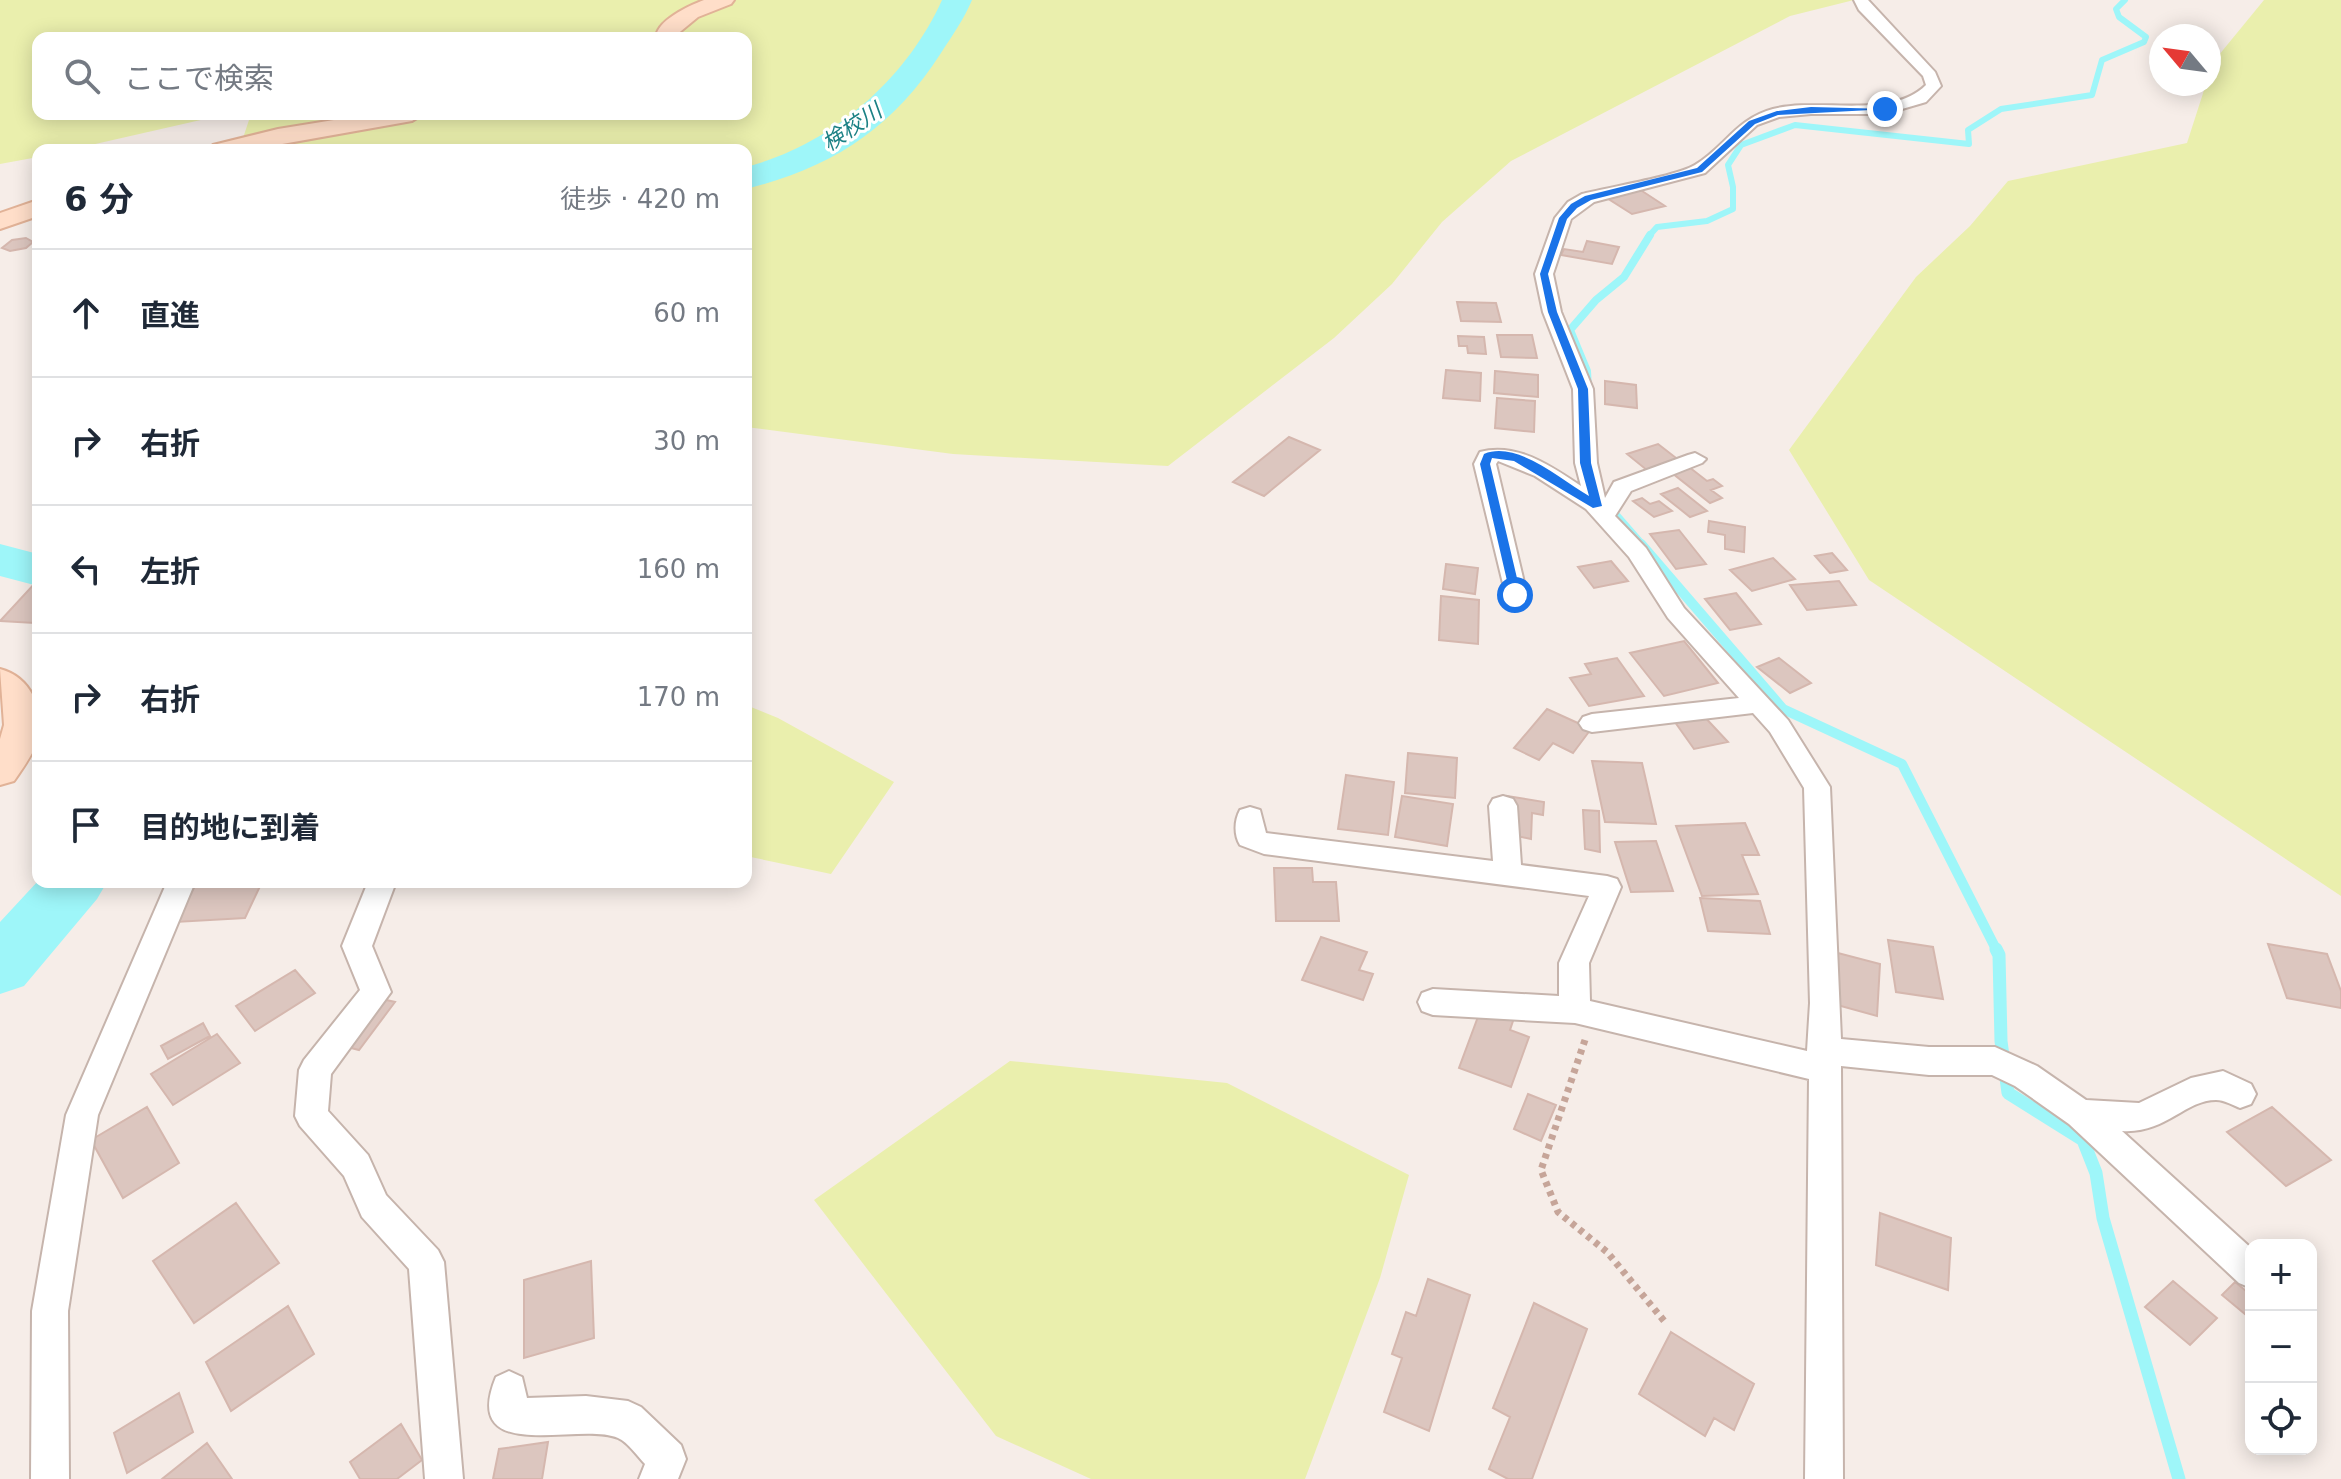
<!DOCTYPE html>
<html lang="ja">
<meta charset="utf-8">
<style>
body{margin:0;font-family:"DejaVu Sans","Noto Sans JP",sans-serif;background:#f2f2f3;color:#1f2937}
.controls{position:absolute;right:24px;bottom:24px;display:grid;overflow:hidden;border-radius:16px;box-shadow:0 4px 20px #0003}
.controls button{width:72px;height:72px;display:grid;place-items:center;padding:0;border:0;border-bottom:2px solid #e0e1e3;background:#fff;color:#1f2937;font:40px sans-serif}
.compass{position:absolute;left:2149px;top:24px;width:72px;height:72px;border-radius:50%;background:#fff;box-shadow:0 4px 20px #0003;rotate:299deg}
.stop{position:absolute;width:24px;height:24px;margin:-18px;border:6px solid #1a73e8;border-radius:50%;background:#fff}
.stop.end{background:#1a73e8;border-color:#fff;box-shadow:0 2px 8px #0008}
.list{margin:0;padding:0;list-style:none}
h2{display:flex;justify-content:space-between;align-items:center;height:104px;margin:0;padding:0 32px;font-size:34px}
h2 small{font-size:26px;font-weight:400;color:#747a83}
.list li{display:grid;grid-template-columns:52px 1fr auto;gap:24px;align-items:center;box-sizing:border-box;height:128px;padding:0 32px;border-top:2px solid #e0e1e3}
.list b{display:block;font-size:30px;white-space:nowrap}
.list em{font-size:26px;font-style:normal;color:#747a83}
.icon{flex:none;width:44px;height:44px;fill:none;stroke:currentColor;stroke-width:2;stroke-linecap:round;stroke-linejoin:round}
.map{position:relative;flex:none;width:2341px;height:1479px;overflow:hidden}
.search{position:absolute;background:#fff;box-shadow:0 4px 20px #0003;left:32px;top:32px;width:720px;height:88px;display:flex;align-items:center;gap:20px;box-sizing:border-box;padding:0 28px;border-radius:16px;color:#747a83;font-size:30px}
.panel{position:absolute;background:#fff;box-shadow:0 4px 20px #0003;left:32px;top:144px;width:720px;height:744px;border-radius:16px}
.map>svg:first-child{display:block}
</style>
<div class="map">
<svg width="2341" height="1479" viewBox="0 0 2341 1479">
<rect width="100%" height="100%" fill="#f6ede8"/>
<!-- green -->
<path fill="#eaefad" d="M0,0H1854L1790,16L1511,161L1442,222L1392,284L1334,338L1168,466L953,454L746,427V150H239L251,114H746V38H38V114H227L69,150H38V157L0,164Z
M2264,0H2341V896L1869,580L1789,450L1916,277L1970,226L2008,181L2187,143L2206,84H2209L2214,61Z
M746,705L778,718L894,782L831,874L746,856Z
M1010,1061L1227,1083L1409,1175L1380,1278L1305,1479H1091L996,1436L814,1200Z"/>
<g fill="none" stroke-linecap="round" stroke-linejoin="round">
<!-- stream-far3 -->
<path stroke="#9ef6f9" stroke-width="6" d="M1648,237L1657,227L1707,221L1733,209V187L1728,165L1741,145L1795,125L1969,144L1968,130L2001,109L2092,95L2102,60L2144,42L2146,37L2119,17L2116,9L2125,0"/>
<!-- stream-far2 -->
<path stroke="#9ef6f9" stroke-width="8" d="M1588,389L1587,371L1570,330L1596,300L1624,277L1650,235
M1609,507L1643,546"/>
<!-- stream-far1 -->
<path stroke="#9ef6f9" stroke-width="10" d="M1641,544L1783,709L1902,764L1997,951"/>
<!-- stream -->
<path stroke="#9ef6f9" stroke-width="13" d="M1996,949L1999,955L2001,1041L2008,1093L2083,1140L2096,1173L2103,1218L2179,1479"/>
<!-- river -->
<path fill="#9ef6f9" fill-rule="evenodd" d="M942,0H972C964,19 952,36 941,53C892,129 833,167 746,189V167C831,145 906,80 942,0Z
M0,544L38,554V586L0,576Z
M38,881L107,882L97,899L24,986L0,994V922Z"/>
</g>
<!-- building -->
<path fill="#dcc6bf" stroke="#d5b7ae" stroke-width="2" d="M1639,189L1665,206L1632,214L1607,198Z
M26,238L33,242L26,248L10,251L2,248L12,240Z
M1587,241L1619,247L1612,264L1561,255L1564,249L1583,252Z
M1457,302L1496,303L1501,322L1461,321Z
M1497,335H1532L1537,358L1501,357Z
M1458,336L1484,337L1486,354L1468,353L1467,346H1459Z
M1446,370L1481,373L1480,401L1443,398Z
M1495,371L1538,375V397L1494,393Z
M1605,381L1636,385L1637,408L1605,404Z
M1497,398L1535,401L1534,432L1495,428Z
M1289,437L1320,450L1264,496L1233,482Z
M1658,444L1680,461L1648,471L1627,454Z
M1689,467L1707,481L1713,479L1722,486L1711,490L1722,498L1710,503L1672,473Z
M1678,488L1707,511L1690,517L1661,494Z
M1642,498L1650,504L1659,501L1672,511L1654,517L1633,501Z
M1709,521L1745,527L1744,552L1725,549V535L1708,532Z
M1679,530L1706,564L1676,569L1650,534Z
M1832,553L1847,570L1830,573L1815,556Z
M1773,558L1795,579L1752,591L1730,570Z
M1611,561L1628,581L1594,588L1578,567Z
M1446,564L1478,568L1475,594L1443,589Z
M37,581L38,620L35,623L0,621Z
M1839,581L1856,605L1807,610L1790,585Z
M1736,593L1761,624L1730,630L1705,599Z
M1441,596L1479,600L1478,644L1439,640Z
M1684,641L1718,683L1664,696L1630,653Z
M1617,658L1644,696L1589,706L1570,678L1591,674L1585,664Z
M1779,658L1811,683L1790,693L1757,667Z
M1547,709L1591,729L1573,753L1553,743L1539,760L1514,748Z
M1700,712L1728,742L1694,749L1670,715Z
M1408,753L1457,758L1455,798L1405,793Z
M1592,761L1642,763L1656,824L1605,822Z
M1346,775L1394,782L1388,835L1338,829Z
M1402,796L1453,804L1447,846L1395,837Z
M1507,796L1544,802L1543,815L1532,813L1531,839L1508,834Z
M1583,810L1599,811L1600,852L1585,849Z
M1745,823L1759,855H1742L1758,894L1702,896L1676,826Z
M1656,841L1673,891L1631,892L1615,842Z
M1274,868H1312L1313,882H1336L1339,921H1276Z
M262,882L245,918L176,922L196,884Z
M1700,898L1760,901L1770,934L1708,931Z
M1321,937L1367,952L1359,970L1373,974L1363,1000L1302,980Z
M1888,940L1933,947L1943,999L1896,992Z
M2268,944L2327,954L2341,991V1008L2287,998Z
M1834,952L1880,964L1877,1016L1830,1003Z
M295,970L315,993L255,1031L236,1006Z
M364,995L395,1002L359,1050L328,1042Z
M1482,1006L1517,1009L1510,1030L1529,1037L1511,1087L1459,1068Z
M203,1023L210,1036L168,1059L161,1046Z
M217,1034L240,1063L173,1105L151,1074Z
M1528,1094L1556,1105L1541,1141L1514,1129Z
M147,1107L179,1163L123,1198L91,1140Z
M2272,1107L2331,1160L2286,1186L2227,1132Z
M236,1203L279,1263L194,1323L153,1261Z
M1880,1213L1951,1238L1948,1290L1876,1265Z
M591,1261L594,1338L524,1358V1280Z
M1428,1279L1470,1295L1429,1431L1384,1412L1402,1358L1392,1354L1406,1312L1416,1316Z
M2173,1281L2217,1318L2190,1345L2145,1307Z
M2235,1282L2251,1295V1319L2222,1295Z
M1534,1303L1587,1329L1532,1479H1508L1489,1469L1510,1417L1493,1408Z
M288,1306L314,1354L231,1411L206,1362Z
M1671,1332L1754,1384L1734,1430L1714,1418L1705,1436L1639,1394Z
M179,1393L193,1432L127,1473L114,1433Z
M401,1424L422,1460L397,1479H360L350,1462Z
M548,1442L542,1479H493L499,1449Z
M207,1443L232,1479H162Z"/>
<g fill="none" stroke-linecap="round" stroke-linejoin="round">
<defs>
<path id="street" d="M1854,0H1868L1935,72L1941,86L1926,102L1885,114H1811L1779,117L1757,125L1705,173L1594,202L1571,219L1553,274L1561,312L1593,389L1597,463L1605,498L1614,482L1688,455L1695,453L1706,459L1702,463L1631,491L1615,516L1646,548L1684,608L1788,720L1830,787L1841,1039L1929,1047H1995L2037,1066L2086,1100L2139,1103L2191,1078L2223,1071L2251,1084L2256,1094L2251,1104L2240,1108C2233,1105 2224,1100 2216,1100C2185,1100 2165,1134 2122,1131L2251,1248V1288L2239,1283L2069,1124L2015,1086L1992,1075H1929L1841,1066L1843,1479H1805L1809,1079L1575,1023L1433,1015L1422,1011L1418,1002L1422,993L1433,989L1559,996V963L1589,896L1264,854L1240,845C1234,835 1234,821 1240,810L1250,807L1260,810L1266,833L1493,861L1489,806L1493,799L1503,796L1513,799L1517,806L1521,865L1607,876L1617,879L1621,887L1589,963L1590,1001L1807,1051L1810,1003L1804,788L1770,732L1753,713L1592,732L1583,729L1579,723L1583,717L1592,714L1739,698L1668,618L1629,557L1586,509L1535,476L1498,461L1496,464L1527,595L1523,600H1507L1474,464L1480,452C1517,442 1551,466 1581,486L1575,463L1573,389L1543,312L1535,274L1555,218L1568,202L1582,194C1606,188 1677,176 1695,165C1725,147 1736,119 1773,109C1819,97 1891,120 1926,85L1923,76L1859,10Z
M167,882H195L98,1115L68,1311L69,1479H31L32,1311L66,1115Z
M368,882H396L372,946L391,992L331,1074L328,1111L368,1155L386,1195L438,1250L444,1262L463,1479H425L409,1269L362,1217L344,1176L300,1126L295,1116L299,1070L304,1060L360,990L342,946Z
M509,1371L522,1377L527,1398L586,1396L628,1401L641,1407L681,1445L686,1459L678,1479H639L645,1464C638,1457 628,1442 618,1438C580,1421 459,1467 496,1377Z"/>
<path id="secondary" d="M704,0H734L731,4L698,17L675,36L676,38H656C656,21 688,6 704,0Z
M371,114H423L412,121L249,150H209L213,145L278,129Z
M38,200V216L0,229V213Z
M0,669C31,677 46,711 37,741C33,755 22,769 14,781L0,785V739L4,725Z"/>
</defs>
<!-- street casing -->
<use href="#street" stroke="#c6b4ac" stroke-width="4"/>
<!-- secondary casing -->
<use href="#secondary" stroke="#e1b297" stroke-width="4"/>
<!-- path -->
<path stroke="#c6a599" stroke-width="7" stroke-dasharray="5 5" stroke-linecap="butt" d="M1585,1040L1541,1170L1558,1212L1607,1252L1665,1322"/>
<!-- street -->
<use href="#street" fill="#fff" fill-rule="evenodd"/>
<!-- secondary -->
<use href="#secondary" fill="#ffdec9" fill-rule="evenodd"/>
</g>
<!-- route -->
<path fill="#1a73e8" d="M1811,107L1889,109L1778,115L1755,124L1702,172L1591,200L1577,208L1567,219L1548,274L1557,312L1588,389L1591,463L1602,506L1593,508L1514,461L1492,458L1490,464L1521,595L1511,598L1480,464L1484,454C1517,440 1561,480 1589,496L1580,463L1578,389L1548,312L1540,274L1559,218L1571,204L1585,196L1697,168L1749,121L1777,111Z"/>
<g text-anchor="middle" dominant-baseline="central" stroke-width="6" stroke-linejoin="round" paint-order="stroke">
<!-- far-water labels -->
<g font-size="22" font-style="italic" fill="#1b8185" stroke="#fff">
<text transform="translate(852 127) rotate(-34)">検校川</text>
</g>
</g>
</svg>
<div class="controls">
<button>+</button>
<button>−</button>
<button><svg class="icon" aria-label="locate" viewBox="0 0 24 24"><circle cx="12" cy="12" r="6"/><path d="M12 2v4M12 18v4M2 12h4M18 12h4"/></svg></button>
</div>
<svg class="compass" viewBox="-18 -18 36 36"><path d="M0-13l5 13h-10z" fill="#e53935"/><path d="M0 13l5-13h-10z" fill="#747a83"/></svg>
<div class="stop" style="left:1515px;top:595px"></div>
<div class="stop end" style="left:1885px;top:109px"></div>
<div class="search"><svg class="icon" aria-label="search" viewBox="0 0 24 24"><circle cx="10" cy="10" r="6"/><path d="M15 15l6 6"/></svg>ここで検索</div>
<section class="panel">
<h2>6 分<small>徒歩 · 420 m</small></h2>
<ul class="list">
<li><svg class="icon" aria-label="ahead" viewBox="0 0 24 24"><path d="M12 20V5M6 11l6-6 6 6"/></svg><div><b>直進</b></div><em>60 m</em></li>
<li><svg class="icon" aria-label="right" viewBox="0 0 24 24"><path d="M7 20v-9h11M14 6l5 5-5 5"/></svg><div><b>右折</b></div><em>30 m</em></li>
<li><svg class="icon" aria-label="left" viewBox="0 0 24 24"><path d="M17 20v-9H6M10 6l-5 5 5 5"/></svg><div><b>左折</b></div><em>160 m</em></li>
<li><svg class="icon" aria-label="right" viewBox="0 0 24 24"><path d="M7 20v-9h11M14 6l5 5-5 5"/></svg><div><b>右折</b></div><em>170 m</em></li>
<li><svg class="icon" aria-label="arrive" viewBox="0 0 24 24"><path d="M6 21V4h12l-3 4 3 4H6"/></svg><div><b>目的地に到着</b></div></li>
</ul>
</section>
</div>
